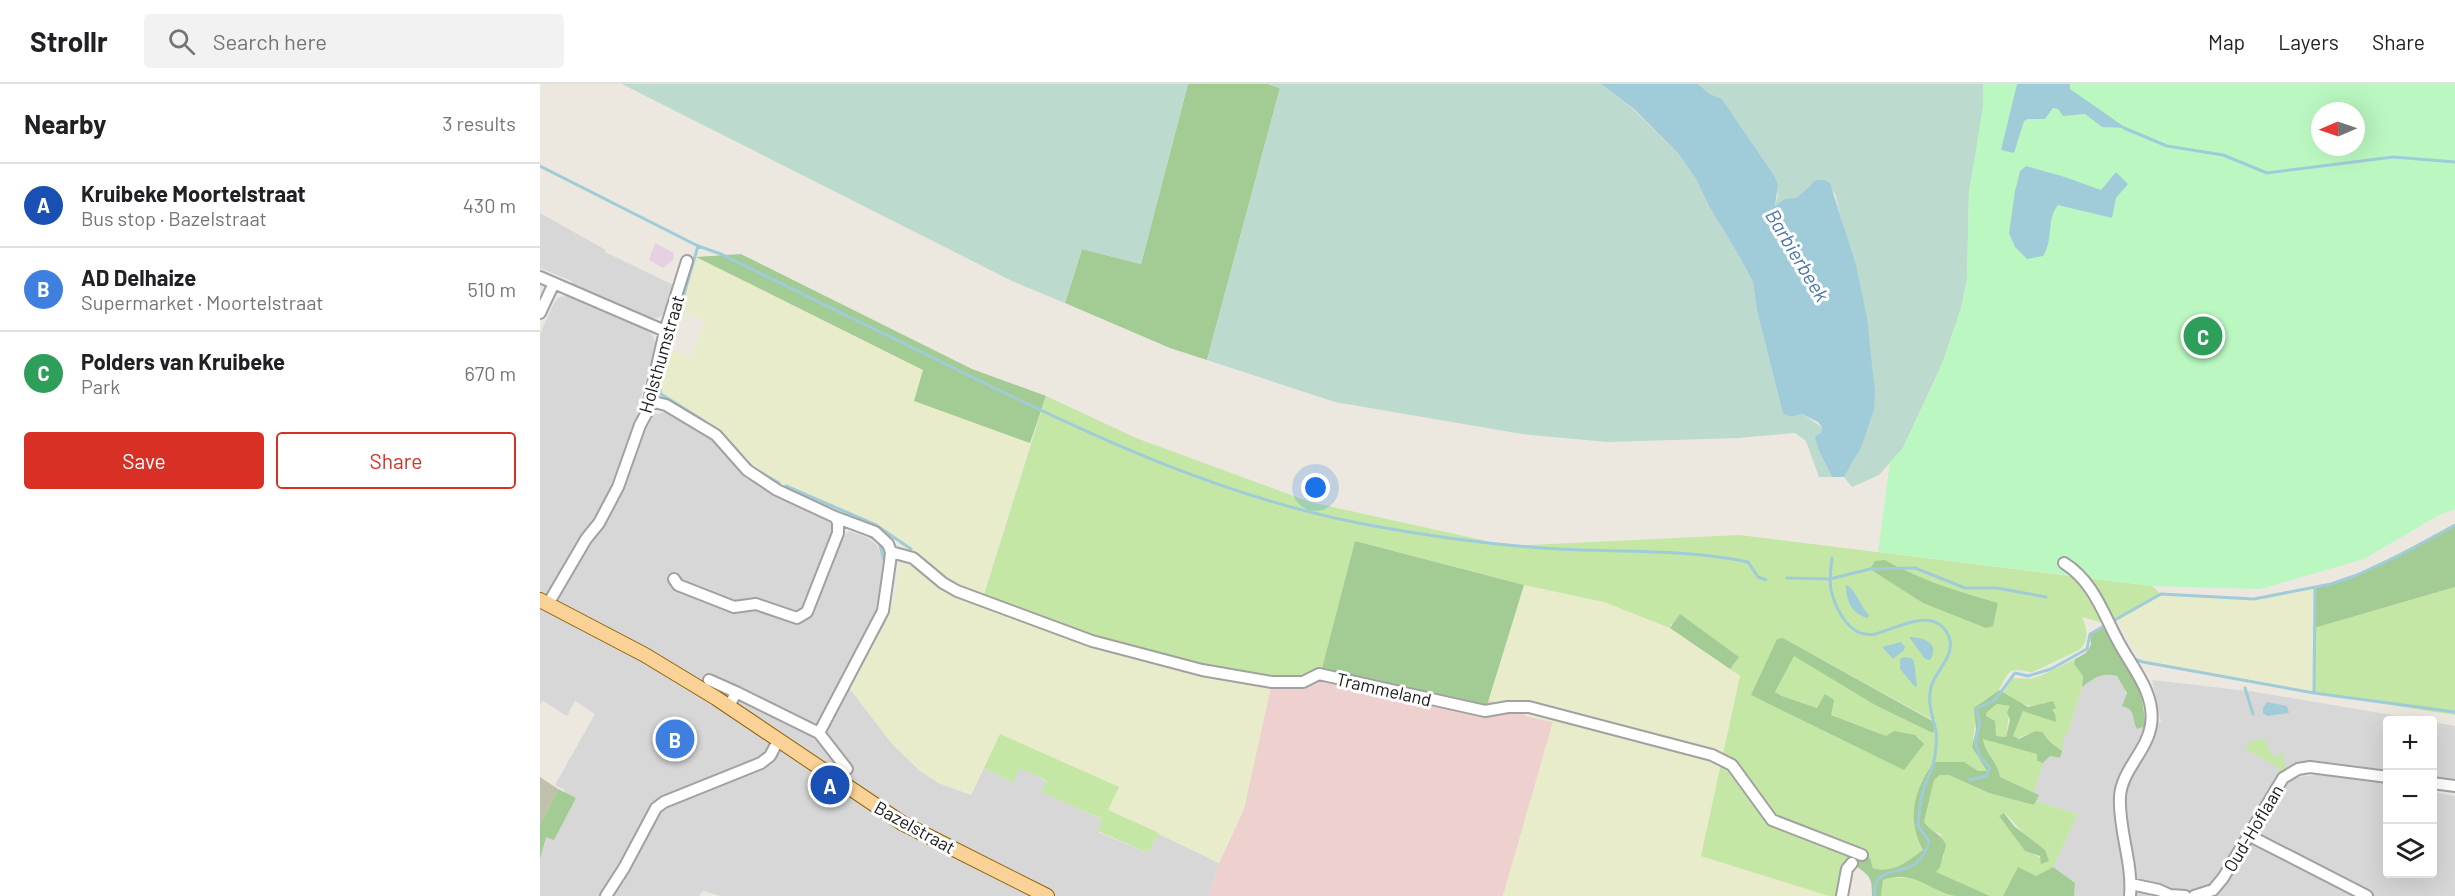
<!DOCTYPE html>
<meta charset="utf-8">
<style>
body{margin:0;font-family:Barlow,sans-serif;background:#f2f2f2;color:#202124}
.controls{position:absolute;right:18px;bottom:18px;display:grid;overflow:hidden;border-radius:6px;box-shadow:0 6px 24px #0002}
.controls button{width:54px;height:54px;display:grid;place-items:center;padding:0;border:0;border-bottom:2px solid #e0e0e0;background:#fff;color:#202124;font:30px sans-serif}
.compass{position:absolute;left:1771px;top:18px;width:54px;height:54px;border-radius:50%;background:#fff;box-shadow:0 6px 24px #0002;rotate:268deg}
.you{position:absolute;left:776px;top:404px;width:21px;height:21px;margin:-15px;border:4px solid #fff;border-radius:50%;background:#1a73e8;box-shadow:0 0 0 9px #1a73e833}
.badge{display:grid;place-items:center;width:39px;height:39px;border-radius:50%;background:#d93025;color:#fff;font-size:20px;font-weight:700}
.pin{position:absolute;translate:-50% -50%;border:3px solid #fff;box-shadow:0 2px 6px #0006}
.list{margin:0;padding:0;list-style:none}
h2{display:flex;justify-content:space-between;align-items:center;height:78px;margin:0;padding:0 24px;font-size:26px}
h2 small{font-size:20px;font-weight:400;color:#757577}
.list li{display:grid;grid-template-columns:39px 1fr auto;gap:18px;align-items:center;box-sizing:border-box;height:84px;padding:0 24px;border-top:2px solid #e0e0e0}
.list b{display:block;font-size:22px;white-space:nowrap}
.list p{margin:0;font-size:20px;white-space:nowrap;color:#757577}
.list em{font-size:20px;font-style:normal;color:#757577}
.actions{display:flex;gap:12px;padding:18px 24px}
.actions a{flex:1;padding:14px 0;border:2px solid #d93025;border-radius:6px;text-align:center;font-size:21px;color:#d93025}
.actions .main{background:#d93025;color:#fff}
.icon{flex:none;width:33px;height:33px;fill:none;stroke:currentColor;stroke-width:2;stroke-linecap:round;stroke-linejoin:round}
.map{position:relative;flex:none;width:1915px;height:812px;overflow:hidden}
header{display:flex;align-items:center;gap:36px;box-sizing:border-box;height:84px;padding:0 30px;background:#fff;border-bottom:2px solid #e0e0e0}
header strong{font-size:28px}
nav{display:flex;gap:33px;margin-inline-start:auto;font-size:21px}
.search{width:420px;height:54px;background:#f2f2f2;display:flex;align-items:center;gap:15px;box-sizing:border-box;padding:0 21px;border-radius:6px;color:#757577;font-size:22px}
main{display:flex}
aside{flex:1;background:#fff}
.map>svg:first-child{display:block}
</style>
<header>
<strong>Strollr</strong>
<div class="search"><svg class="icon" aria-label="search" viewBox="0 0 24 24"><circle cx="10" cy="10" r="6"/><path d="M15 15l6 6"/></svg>Search here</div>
<nav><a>Map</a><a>Layers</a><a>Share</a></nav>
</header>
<main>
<aside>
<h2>Nearby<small>3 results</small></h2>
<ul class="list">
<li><span class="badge" style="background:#1a4fb4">A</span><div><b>Kruibeke Moortelstraat</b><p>Bus stop · Bazelstraat</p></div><em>430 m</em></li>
<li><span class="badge" style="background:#3f7fe0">B</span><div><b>AD Delhaize</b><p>Supermarket · Moortelstraat</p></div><em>510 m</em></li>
<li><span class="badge" style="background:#2e9e5b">C</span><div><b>Polders van Kruibeke</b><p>Park</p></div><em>670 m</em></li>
</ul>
<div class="actions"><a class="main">Save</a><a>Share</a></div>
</aside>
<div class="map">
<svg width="1915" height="812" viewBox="0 0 1915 812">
<rect width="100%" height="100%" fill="#ece8e0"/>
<!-- residential -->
<path fill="#d8d7d7" d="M0,129L66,166L65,168L133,201L123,230L118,234H112L106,247L111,249L116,260L98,324L118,330L127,327L172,354L202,391L251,420L292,439V447L304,452L309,447L326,453L336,460L343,475L340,508L345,540L331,564L431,711L444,684L473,699L480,683L507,698L502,708L563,736L558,748L608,769L619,749L679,779L669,812H181L163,807L159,812H0V762L25,706L15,701L55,630L35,617L27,632L3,617L0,620V250L14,219L19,213L26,212L32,197L0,184Z
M1568,590L1576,592L1583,599L1590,624L1593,628L1595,640L1606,642L1621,638L1612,596L1716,608L1881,636H1848L1847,691L1766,677L1738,692L1709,740L1719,746L1750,694L1784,690L1847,700L1848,790H1892L1893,708L1915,712V812H1534L1535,799L1513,783L1538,730L1496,717L1498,711L1494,709L1503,679L1510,672L1519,674L1524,649H1528L1542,603L1557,591Z
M1892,638L1915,642V703L1893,699Z"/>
<!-- commercial -->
<path fill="#eed0ce" d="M780,592L944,631L948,616L985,624V632L1013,638L963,812H669L679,779L704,725L731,599Z"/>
<!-- industrial -->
<path fill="#e5d1e1" d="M115,159L134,169L133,176L123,184L109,176Z"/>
<!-- construction -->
<path fill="#c0c0ab" d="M0,693L18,705L0,741Z"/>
<!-- farmland -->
<path fill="#e8ecca" d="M156,173L383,286L374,317L490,359L443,514L732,599L704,725L679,779L568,726L578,703L460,650L431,711L398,699L380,687L352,660L309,604L345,540L355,511L361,473L365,464L343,444L292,424L227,392L163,334L121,309L119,302L129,266L151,273L165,237L139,227Z
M984,501L1064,518L1130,544L1200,592L1161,772L1289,812H963L1013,638L984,631L985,624L948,616Z
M1775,504L1774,609L1603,578L1577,535L1621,510L1714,515Z"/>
<!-- grass -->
<path fill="#c4e7a5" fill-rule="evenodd" d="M506,312L596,354L770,418L969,462L1199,451L1612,502L1621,510L1567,540L1542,533C1547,544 1550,557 1539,566L1493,588C1486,589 1477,583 1470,588C1466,591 1463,599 1460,604C1455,610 1447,613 1441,619C1432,627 1437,643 1433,654L1447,687H1437L1424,678H1394C1374,705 1366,736 1383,766C1368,777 1354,790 1333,784L1330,774L1325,771L1316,782L1312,780L1302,812H1289L1161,772L1200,592L1190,585L1198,573L1131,540L1130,544L1064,518L984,501L815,457L780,592L764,601L569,565L443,514ZM1243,554L1396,638L1393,648L1335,621L1254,571L1235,608L1242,612L1277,624L1285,611L1291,631L1346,652L1212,611Z
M1915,503V631L1774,609V544Z
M1535,575L1534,580L1543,592L1542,603L1528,649H1524L1522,667L1510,658L1502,648L1495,647L1476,655L1473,652L1483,627L1516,637L1505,618C1489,626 1476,619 1463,609L1473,594L1490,595L1500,592Z
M1457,620L1470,622L1466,653L1456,652L1446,632L1447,628Z
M460,650L579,703L568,726L619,749L608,769L558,747L562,735L501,708L507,697L480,684L473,699L444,684Z
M1443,654L1497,670V677L1503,679L1494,709L1460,693C1458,678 1445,669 1443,654Z
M1715,656H1725L1734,674L1742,668L1746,685L1742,689L1737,683L1704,664Z
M1400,691H1409L1449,709L1494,721L1496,717L1538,730L1513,783L1496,792L1478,784L1463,812H1450L1395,788L1404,772L1401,750L1389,745L1384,738L1394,696ZM1465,729L1509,777C1501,776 1496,769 1485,767L1459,732Z
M1351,794H1376L1415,812H1341L1343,796Z"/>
<!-- forest -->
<path fill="#a3cb94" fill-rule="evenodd" d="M648,0H728L740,4L667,276L630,264L525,219L542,165L601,180Z
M201,170L432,285L506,312L490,359L374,317L383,286L156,173Z
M1915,441V503L1774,544L1775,504L1817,491Z
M815,457L984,501L944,631L780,592Z
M1345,476C1380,496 1419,508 1458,519L1453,542L1446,544L1383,519L1330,485L1335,477Z
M1140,530L1199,573L1190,585L1130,544Z
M1567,540L1601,609L1606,642L1597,645C1591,634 1597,626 1582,622L1587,609L1577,592C1561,588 1554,594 1542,603L1543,592L1534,580L1535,575L1546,569L1551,561L1550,550Z
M1243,554L1396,639L1393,649L1335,621L1254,572L1235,608L1242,612L1277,624L1285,610L1294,616L1291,631L1346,652L1354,647L1375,651L1384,660L1364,686L1211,611L1237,555Z
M1459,606L1488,623L1513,617L1516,624L1512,626L1515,630L1516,638L1483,627L1473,652L1479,655L1495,647L1502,648L1510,658L1522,667L1520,674L1510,672L1503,679L1497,677V670L1443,655C1445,669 1458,678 1460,693L1499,711L1494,721L1449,709L1409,691H1400L1394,696L1384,738C1392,749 1400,748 1406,761L1400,783L1396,788L1450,812C1439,812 1427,812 1416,812C1389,808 1377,785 1343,796L1341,812H1332C1332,794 1331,793 1316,782L1325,771L1330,774L1333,784C1354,790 1367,777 1383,766C1366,735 1374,705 1394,678H1424L1438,687H1447L1432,663L1436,646L1434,624ZM1457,620L1470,622L1467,628L1470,636L1466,653L1456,652L1455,637L1446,632L1447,628Z
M18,705L36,714L14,756L6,753L0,775V741Z
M1464,729L1474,742L1505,766L1509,777L1501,780L1500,772L1485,767L1459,732Z
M1478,783L1496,792L1513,783L1535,799L1534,812H1463Z"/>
<!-- wetland -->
<path fill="#bcdacd" d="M82,0H648L601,180L542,165L525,219L472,197Z
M728,0H1061L1094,26L1138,69L1156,95L1169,122L1199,172L1213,198L1217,227L1243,330L1252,333L1262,330L1282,343L1279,367L1292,393H1279L1266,357L1255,349L1198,354L1067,358L982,350L795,318L667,276L740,4Z
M1158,0H1450L1429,108L1427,195L1421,225L1402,280L1363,364L1339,391L1312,403L1304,393L1322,362L1334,326L1303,142L1295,109L1270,101L1256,114L1235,122L1238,111L1234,91L1182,15L1170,10Z"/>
<!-- park -->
<path fill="#bbf8c1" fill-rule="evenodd" d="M1443,0H1915V425L1899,431L1824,475L1720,505L1612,502L1338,468L1350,378L1363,364L1402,280L1421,225L1427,195L1429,108L1443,22ZM1780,27H1816V63H1780Z"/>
<!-- water -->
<path fill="#a0ccda" d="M1061,0H1158L1170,10L1182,15L1234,91L1238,101L1235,122L1245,115L1256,114L1276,96H1284L1290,99L1316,181L1327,234L1335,309L1334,326L1322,362L1304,393H1292L1279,367L1275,353L1281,349L1282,343L1278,338L1262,330L1252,333L1243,330L1217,227L1213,198L1199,172L1169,122L1156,95L1138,69L1095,26Z
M1477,0H1530V5L1586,44L1562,43L1545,30L1523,32L1518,25L1513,24L1505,35H1488L1484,37L1474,69L1461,66Z
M1486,82L1525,93L1561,106L1576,88L1588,100L1576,114L1572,134L1518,121C1506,135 1514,156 1503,172L1487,175L1475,163L1469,149L1475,107L1480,87Z
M1306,501C1316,505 1320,522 1329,531L1328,534C1312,530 1306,518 1306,501Z
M1369,553C1383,553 1401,559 1390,576L1385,575Z
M1361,558L1365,563L1364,566L1353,575L1342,563Z
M1364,573L1371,574L1374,577L1377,602L1375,603L1360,585V575Z
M1727,618L1747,622L1749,629L1727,632L1723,629V624Z"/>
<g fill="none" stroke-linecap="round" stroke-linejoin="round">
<!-- stream -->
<path stroke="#a0ccda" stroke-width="3" d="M1584,44L1627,62L1683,71L1727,89L1853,73L1915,78
M0,82L158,162L181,170C263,210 345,250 426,290C557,355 690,416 834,442C889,452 946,460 1002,464C1070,469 1141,464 1208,478L1218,493L1226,496
M158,162L118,299L121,310L164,337
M204,375L213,384L239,399
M246,402L336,441L371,465
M326,450L339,458L345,480
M1292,474C1291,484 1289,495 1291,506C1296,526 1310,555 1335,550C1356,545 1396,520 1409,553C1416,572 1395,587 1391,603C1387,620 1393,632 1396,648C1397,655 1396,664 1395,671C1394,682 1389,690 1385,701C1380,714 1379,728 1378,742L1389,757C1379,797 1347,779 1336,798C1335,801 1335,808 1334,812
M1247,494L1290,495L1330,485L1375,484L1425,504H1457L1506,513
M1594,575L1603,578L1774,609L1775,504
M1705,604L1713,630
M1774,609L1915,628
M1430,696L1446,692L1450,684L1440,673L1435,657L1440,640L1436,625L1455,616L1475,589L1488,592L1511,585L1547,565L1550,550L1621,510L1714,515L1791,500L1817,491L1860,471L1915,441"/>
<defs>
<path id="minor" d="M0,193L125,247
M0,229L14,199
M110,317L126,321L176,351L207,386L237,406L295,433L335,448L348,460L351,468L350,478L343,527L279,649
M351,468L373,474L403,499L417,507L552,557L662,586L732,598H763L779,590L945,627L968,623H989L1172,671L1192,681L1232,736L1322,771
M1524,479C1553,497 1563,529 1578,557C1592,584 1616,609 1611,641C1607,667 1582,686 1580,712C1578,745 1593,778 1590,812
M134,495L138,501L194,523L216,520L257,534L267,528L298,449V438L295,433
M8,520L46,455L59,439L78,403L100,341L106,330L125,247L147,177
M169,596L196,608
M189,623L196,608L279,649L307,685
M1892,699L1915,702
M1708,751L1827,812
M1591,800L1619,806L1630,811L1626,812
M1630,811L1645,812
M66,812L84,784L116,724L124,718L221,679L230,672L238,657
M1302,812L1307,785L1312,779
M1654,812L1673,806L1683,794L1743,694L1758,685L1770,683L1848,693"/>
<path id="major" d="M0,516L105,571L176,614L362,739L507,812"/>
</defs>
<!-- minor casing -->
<use href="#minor" stroke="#a1a1a1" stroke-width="14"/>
<!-- major casing -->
<use href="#major" stroke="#8f6302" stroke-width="16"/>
<!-- minor -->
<use href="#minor" stroke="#fff" stroke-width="10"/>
<!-- major -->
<use href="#major" stroke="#fad196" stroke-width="14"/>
</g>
<g text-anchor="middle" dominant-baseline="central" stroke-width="6" stroke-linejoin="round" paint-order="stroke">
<!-- street labels -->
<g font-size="18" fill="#1a1a1a" stroke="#fff">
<text transform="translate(121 270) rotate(-74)">Holsthumstraat</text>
<text transform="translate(844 605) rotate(13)">Trammeland</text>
<text transform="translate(375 743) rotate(29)">Bazelstraat</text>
<text transform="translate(1713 744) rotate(-59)">Oud-Hoflaan</text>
</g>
<!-- water labels -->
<g font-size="20" font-style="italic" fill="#4976a8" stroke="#fff">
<text transform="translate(1258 171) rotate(59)">Barbierbeek</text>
</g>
</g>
</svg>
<div class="controls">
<button>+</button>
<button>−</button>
<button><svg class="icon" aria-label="layers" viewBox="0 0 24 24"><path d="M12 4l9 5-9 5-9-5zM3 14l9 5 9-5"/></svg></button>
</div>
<svg class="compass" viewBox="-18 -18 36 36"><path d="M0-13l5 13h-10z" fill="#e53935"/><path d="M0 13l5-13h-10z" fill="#757577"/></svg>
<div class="you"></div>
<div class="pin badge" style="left:290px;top:701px;background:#1a4fb4">A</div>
<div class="pin badge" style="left:135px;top:655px;background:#3f7fe0">B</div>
<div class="pin badge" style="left:1663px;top:252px;background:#2e9e5b">C</div>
</div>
</main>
